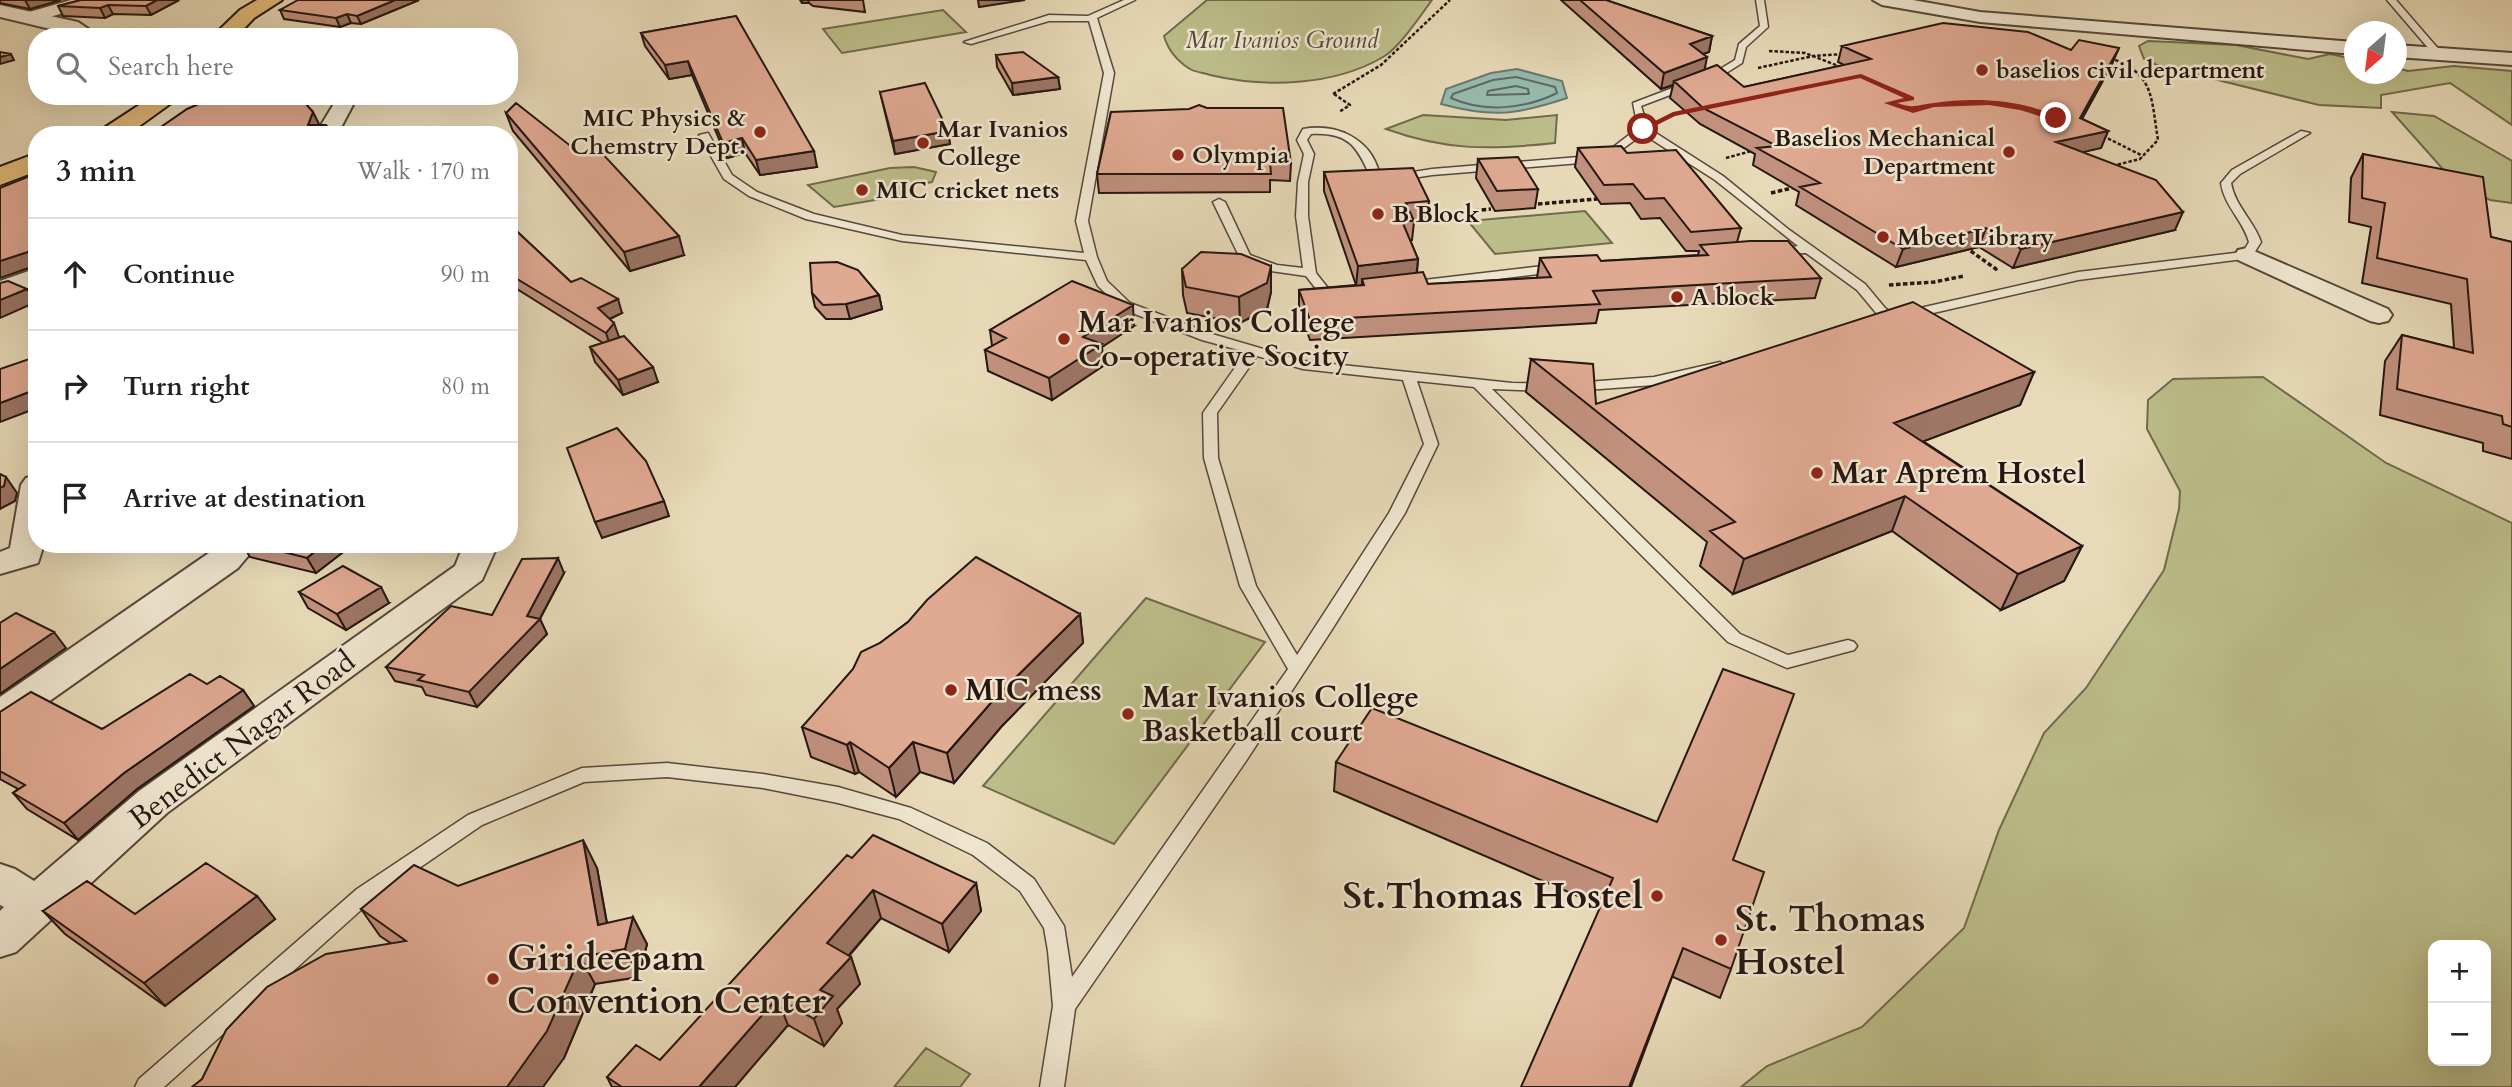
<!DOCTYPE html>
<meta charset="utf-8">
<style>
body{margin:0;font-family:Cardo,serif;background:#f2f2f2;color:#222}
.controls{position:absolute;right:21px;bottom:21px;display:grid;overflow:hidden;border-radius:14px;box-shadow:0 7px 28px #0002}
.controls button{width:63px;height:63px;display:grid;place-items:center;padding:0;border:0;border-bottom:2px solid #e0e0e0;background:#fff;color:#222;font:35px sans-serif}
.compass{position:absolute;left:2344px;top:21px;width:63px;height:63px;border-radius:50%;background:#fff;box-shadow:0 7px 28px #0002;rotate:208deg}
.stop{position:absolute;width:21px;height:21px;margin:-16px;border:5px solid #8f2418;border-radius:50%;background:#fff}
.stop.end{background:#8f2418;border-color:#fff;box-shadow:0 2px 7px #0008}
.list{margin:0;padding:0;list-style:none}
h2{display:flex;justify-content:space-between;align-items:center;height:91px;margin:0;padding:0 28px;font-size:30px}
h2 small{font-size:23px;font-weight:400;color:#767676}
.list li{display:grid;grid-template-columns:46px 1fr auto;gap:21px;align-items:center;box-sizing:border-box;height:112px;padding:0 28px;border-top:2px solid #e0e0e0}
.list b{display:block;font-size:26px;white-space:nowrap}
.list em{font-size:23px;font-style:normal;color:#767676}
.icon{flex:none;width:38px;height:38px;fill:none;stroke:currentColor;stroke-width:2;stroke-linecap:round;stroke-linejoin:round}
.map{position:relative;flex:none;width:2512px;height:1087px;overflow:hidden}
.search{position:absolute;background:#fff;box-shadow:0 7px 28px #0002;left:28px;top:28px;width:490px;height:77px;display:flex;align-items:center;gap:18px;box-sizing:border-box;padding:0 24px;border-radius:28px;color:#767676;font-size:26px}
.panel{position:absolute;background:#fff;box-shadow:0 7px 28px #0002;left:28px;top:126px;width:490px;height:427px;border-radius:28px}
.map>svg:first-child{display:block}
</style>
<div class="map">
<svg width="2512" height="1087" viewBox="0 0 2512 1087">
<rect width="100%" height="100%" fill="#e8dab8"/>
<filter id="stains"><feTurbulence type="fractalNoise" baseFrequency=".00286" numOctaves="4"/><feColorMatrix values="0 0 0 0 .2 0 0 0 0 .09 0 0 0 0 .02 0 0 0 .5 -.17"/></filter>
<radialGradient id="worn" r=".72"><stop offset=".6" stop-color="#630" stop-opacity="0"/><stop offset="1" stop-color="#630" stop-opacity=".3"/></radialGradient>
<!-- green -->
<path fill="#bcbe8a" stroke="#706a4e" stroke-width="2" fill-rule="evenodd" d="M1207,0H1432C1421,15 1399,48 1383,57C1334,86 1265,88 1210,75C1204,73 1195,72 1190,69C1177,61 1168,50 1164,36Z
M943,10L966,32L842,53L823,29Z
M2148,41L2236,45L2308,59L2330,54L2354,59V74H2396L2397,68L2408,71L2454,66L2512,71V125L2450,83L2381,95V108L2319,105L2157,65L2144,59L2139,46Z
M2392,112L2434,116L2512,161V203L2490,200L2449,176Z
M1423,115L1506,120L1557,115L1555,143C1491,150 1447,151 1386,129Z
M914,167L936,172L932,182L913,185L910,194L834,207L808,185L890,168Z
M1585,211L1612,243L1495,254L1468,221Z
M2263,377L2386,463L2512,523V1087H1741L1767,1066L1862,1027L1964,928L1999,830L2044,733L2086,688L2164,570L2179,509L2180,491L2147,429L2148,400L2173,379ZM2433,945H2486V1061H2433Z
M1146,598L1265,642L1114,844L983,786Z
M926,1048L970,1074L960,1087H894Z"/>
<!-- water -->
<path fill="#97bbb0" stroke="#697970" stroke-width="2" d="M1517,69L1562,81L1567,98C1516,115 1493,118 1441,104L1446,89L1491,73Z"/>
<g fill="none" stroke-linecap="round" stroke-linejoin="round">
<!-- shore -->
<path stroke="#5e6960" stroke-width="2" d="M1516,77L1555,87L1557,93C1525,109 1484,113 1451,98L1453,94L1493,80Z
M1516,86L1528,89L1529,94L1487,95L1488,91Z"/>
<defs>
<path id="service" d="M1124,0H1135L1097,18L1114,73L1088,221L1097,257L1107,281L1130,303L1212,334L1304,361L1512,383L1552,384L1554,387L1552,390L1547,391L1492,389L1740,634L1788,655L1848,640L1854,642L1857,646L1854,650L1787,668L1728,642L1474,387L1417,381L1438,444L1405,513L1331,631L1246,761L1075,1009L1064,1087H1040L1053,1006L1048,951L1044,928L1020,891L973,855L899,819L838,803L763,788L667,777L584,782L482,825L371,901L164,1087H135L139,1079L357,889L468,815L582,768L667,763L763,774L838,787L911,808L987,843L1034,879L1064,926L1072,977L1288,669L1240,586L1204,458L1203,413L1246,352L1202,340L1122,309L1098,286L1086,260L902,241L806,219L749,196L724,179L699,135L708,133L732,175L757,192L814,214L902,235L1084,253L1076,221L1104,73L1089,21H1049L971,44L964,42L1049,15L1088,16ZM1257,356L1303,369L1403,380L1424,444L1389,513L1297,655L1256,586L1218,458L1217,413Z
M1756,0H1764L1768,27L1746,47L1742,63L1723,75L1641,106L1648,128L1723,176L1788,229L1865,284L1885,308L1896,316V322H1888L1877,314L1857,290L1806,253L1772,254V250L1798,246L1715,180L1643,134L1606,161L1432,175L1394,181L1370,176C1357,146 1348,132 1311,134L1307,140L1314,154L1308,182V216L1316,273L1331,292H1340V298L1324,299L1306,276L1271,271L1241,260L1213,202L1219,199L1225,202L1250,255L1277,265L1303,268L1296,216L1298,182L1304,154L1297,140L1303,129C1336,123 1370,138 1379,172L1394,175L1432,169L1603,155L1638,128L1633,103L1717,71L1735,60L1739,44L1760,26Z
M2387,0H2396L2441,52V56H2435Z
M2301,131L2310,133L2240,174L2231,183C2235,206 2254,221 2261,242L2251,258L2078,280L1907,319L1901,315L1907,311L2078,272L2243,252L2249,242C2243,220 2224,206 2221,183L2232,170Z
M1559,264L1563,265V271L1407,290L1401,286L1407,282Z
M1720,362L1727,366L1725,369L1654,385L1573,391L1566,387L1573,383L1654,377Z"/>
<path id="minor" d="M71,0H99L96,4L28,23L19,18L22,14Z
M1873,0H1913L1980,12L2354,42V54L1980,22L1882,5Z
M2396,45L2512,53V65L2396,57Z
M338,97H352L355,101L337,135H315Z
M2247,248L2388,309L2392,315L2388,321L2379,323L2370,321L2238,260L2235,255L2238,250Z
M37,268V285L0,298V281Z
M37,475V544H44L38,563L0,574V552L10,548L21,485L26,478Z
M222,544H258L238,568L14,726L0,730V697Z
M464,544H498L482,580L167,813L16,952L0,957V911L4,907L0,905V864L15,869L34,881L139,791L455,566Z"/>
<path id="tertiary" d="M0,5L78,22L100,37H72L63,32L0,17Z"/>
<path id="primary" d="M257,0H282L254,18L236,37H212L240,10Z
M153,96H181L127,135H98L101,130Z
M37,153V171L0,185V167Z"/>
</defs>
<!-- service casing -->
<use href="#service" stroke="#56483b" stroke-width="3"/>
<!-- minor casing -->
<use href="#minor" stroke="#56483b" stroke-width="4"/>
<!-- tertiary casing -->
<use href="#tertiary" stroke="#56483b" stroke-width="4"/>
<!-- primary casing -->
<use href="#primary" stroke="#251711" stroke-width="4"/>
<!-- path-far1 -->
<path stroke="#251711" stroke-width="2.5" stroke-dasharray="3.5 2" stroke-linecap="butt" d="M1769,51L1805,53L1841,67
M2110,58C2155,73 2151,99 2158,140L2140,159L2112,166
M1758,68L1813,56L1843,54
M1333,94L1381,65L1450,0
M1334,94L1350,105L1339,112
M2103,136L2143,156
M1726,158L1755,150"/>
<!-- path -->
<path stroke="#251711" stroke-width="3.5" stroke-dasharray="4.5 2.5" stroke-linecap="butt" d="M1771,193L1796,187
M1538,204L1597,199
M1426,216L1491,209
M1965,247L1996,269L1993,270
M1889,285L1934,282L1964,276"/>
<!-- service -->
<use href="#service" fill="#f0e7d1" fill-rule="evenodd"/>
<!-- minor -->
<use href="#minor" fill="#f0e7d1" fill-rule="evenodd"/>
<!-- tertiary -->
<use href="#tertiary" fill="#f0e7d1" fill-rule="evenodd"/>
<!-- primary -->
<use href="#primary" fill="#e4bd7c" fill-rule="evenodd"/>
</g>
<!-- wall -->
<path fill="#c1917e" stroke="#251711" stroke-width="2" d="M0,0H61L30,9L0,3Z
M81,0H179L151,15L113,14L105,18L63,16L58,6Z
M419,0L361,24L351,23L340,27L284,19L280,10Z
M800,0H863L865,12L813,6L809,3H802Z
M1561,0H1606L1712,36L1709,52L1703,54L1704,70L1744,87L1844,65L1838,62L1842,46L2071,50L2112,64L2082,119L2108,131L2101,148L2082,152L2175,230L2013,268L1979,247L1896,267L1796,205L1799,192L1753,165L1755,154L1700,124L1670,98L1673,85L1661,89Z
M736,16L817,167L760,175L745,153L727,158L692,75L669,79L645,46L641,33Z
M996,55L1058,77L1060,89L1013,95L997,67Z
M880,92L948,131L950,144L895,154Z
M1111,112L1291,163L1290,181L1270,180V192L1099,193L1097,174Z
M506,113L684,255L630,271L513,131Z
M1578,148L1627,153L1741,228L1737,242L1821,278L1815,298L1599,310L1596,323L1310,340L1299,309V290L1356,285L1324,191V172L1429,201L1427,221L1414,222L1412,240H1410L1418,259L1417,273L1428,284L1537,278L1540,258L1601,261L1698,255L1699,251H1686L1660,218L1641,219L1630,203L1601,204L1575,167Z
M2363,154L2491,237L2512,242V459L2483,451V443L2380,415L2385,361L2402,335L2454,348L2451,304L2362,283L2371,227L2349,222L2351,178Z
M1478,159L1538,189L1535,208L1495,211L1476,178Z
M509,224L571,282L622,313L610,319L619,337L658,382L623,395L595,362L590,347L603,343L509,284Z
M1182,269L1271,292L1267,309L1240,323L1187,313L1183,295Z
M812,293L879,295L882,309L850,319H826L815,307Z
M1134,326L1102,347L1103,366L1052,400L988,371L985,350L992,346L990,330Z
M1531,359L1596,404L2034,372L2020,405L1923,441L2082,546L2064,581L2001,610L1892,531L1733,594L1700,566L1707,542L1526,392Z
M242,544H350L351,546L316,573L250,557Z
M564,573L540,619L547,634L477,707L426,695L422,687L395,681L386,667L492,615Z
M299,592L389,603L346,630L308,608Z
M1080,614L1083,643L1001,727L954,783L920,772L896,797L859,772L855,774L811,757L802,727L880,643L908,622Z
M207,684L243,690L254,706L137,789L78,840L27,809L13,793L18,789L0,779V712L102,729Z
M1336,762L1733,860L1731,969L1720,998L1673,977L1601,906L1334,791Z
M852,858L976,883L981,911L949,952L881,918L849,956L851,957L860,984L837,1009L842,1023L824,1046L788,1025L735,1087H612L607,1077L660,1060Z
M597,868L607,923L647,944L639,977L595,984L564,1058L380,936L361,909L458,886Z
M257,896L275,919L165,1006L65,934L43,911L135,914Z"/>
<!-- shaded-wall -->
<path fill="#9d7666" stroke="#251711" stroke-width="2" d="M25,0H61L30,9Z
M157,0H179L151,15L146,6Z
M395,0H419L361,24L357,16Z
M802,0H808L809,3H802Z
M978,0H1025L979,7Z
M108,5L113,14L105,18L100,8Z
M347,14L351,23L340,27L336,18Z
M1712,36L1709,52L1687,59L1690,44Z
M2119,48L2112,64L2073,135L2080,118Z
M11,54L14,60L0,64V57Z
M1707,57L1704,73L1674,81L1673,85L1661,89L1664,73Z
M688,61L692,75L669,79L665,65Z
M1058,77L1060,89L1013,95L1012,83Z
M313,112L319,124L314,135L308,125Z
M948,131L950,144L895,154L893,141Z
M2108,131L2101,148L2049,160L2056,142Z
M742,138L745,153L727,158L723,143Z
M814,151L817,167L760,175L756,160Z
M2183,212L2175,230L2013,268L2021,249Z
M1986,228L1979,247L1896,267L1903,249Z
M679,236L684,255L630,271L624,252Z
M37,249V265L0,278V261Z
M1418,259L1416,279H1362V286H1356L1358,266Z
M1271,266V292L1267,309L1240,323L1239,297Z
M27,289L36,302L0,318V300Z
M879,295L882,309L850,319L846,304Z
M618,299L622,313L603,322L598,308Z
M1133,305L1134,326L1102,347L1103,366L1052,400L1049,378L1083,337Z
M614,323L619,337L611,348L606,333Z
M653,367L658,382L623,395L618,380Z
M2034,372L2020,405L1882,457L1894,423Z
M37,389V408L0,422V403Z
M6,477L17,493L15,501L0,509V488Z
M1905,496L1892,531L1733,594L1744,559Z
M664,501L669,516L602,538L595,522Z
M324,544H350L351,546L316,573L307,558Z
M2082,546L2064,581L2001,610L2018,574Z
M558,558L564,573L539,620L540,619L547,634L477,707L469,692L527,616Z
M381,587L389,603L346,630L337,614Z
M1080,614L1083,643L1001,727L954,783L947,753L996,697Z
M54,632L66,648L0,694V669Z
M243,690L254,706L137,789L78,840L64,823L124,773Z
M850,742L859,772L855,774L847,745Z
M913,742L920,772L896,797L889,768Z
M583,840L597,868L612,952L598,925Z
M976,883L981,911L949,952L942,924Z
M873,890L881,918L836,970L827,943Z
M257,896L275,919L165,1006L144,983Z
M633,917L647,944L639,977L625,949Z
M1683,948L1631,1087H1629Z
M580,957L595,984L564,1058L543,1087H507Z
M851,957L860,984L837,1009L842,1023L824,1046L814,1019L820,990Z
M777,998L788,1025L735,1087H699Z"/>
<!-- building -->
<path fill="#e0a992" stroke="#251711" stroke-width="2" d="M81,0H157L146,6L108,5L100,8L58,6Z
M298,0H395L357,16L347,14L336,18L280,10Z
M1580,0H1606L1712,36L1690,44L1707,57L1664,73Z
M736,16L814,151L756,160L742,138L723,143L688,61L665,65L641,33Z
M1943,23L2028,32L2071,50L2079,40L2119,48L2080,118L2108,131L2056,142L2156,180L2183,212L2021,249L1986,228L1903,249L1800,187L1820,183L1757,148L1777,146L1703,108L1674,81L1717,65L1744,87L1871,59L1842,46Z
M0,52L11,54L0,57Z
M1023,52L1058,77L1012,83L996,55Z
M925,83L948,131L893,141L880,92Z
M206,96H299L313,112L308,125H326L335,135H137L142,131H155L187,109L206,101L204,97Z
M516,103L582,155L600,151L679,236L624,252L506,113Z
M1199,105L1207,108H1283L1291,163L1270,162L1271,174H1097L1111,112L1189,109Z
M1621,146L1627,153L1676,150L1741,228L1691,232L1664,198L1645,199L1633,184L1604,185L1578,148Z
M2363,154L2483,177L2491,237L2512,242V427L2503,424L2502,416L2397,389L2402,335L2473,353L2467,279L2377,258L2385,203L2362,198Z
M1518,157L1538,189L1497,191L1478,159Z
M1413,168L1429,201L1406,203L1414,221H1402L1418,259L1358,266L1324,172Z
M37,173V249L0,261V188Z
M509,224L571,282L581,278L618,299L598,308L614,323L606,333L509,274Z
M1750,241H1788L1821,278L1593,291L1600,304L1310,320L1299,290L1364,285L1362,279L1423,272L1428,284L1551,277L1540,258L1597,255L1601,261L1708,255L1700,245Z
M1201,252L1241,254L1271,266L1267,283L1239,297L1186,287L1182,269Z
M837,262L858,270L879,295L846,304L823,305L812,293L810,263Z
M8,281L27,289L0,300V283Z
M1072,281L1133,305L1083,337L1102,344L1049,378L985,350L1006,338L990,330Z
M1913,302L2034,372L1894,423L2082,546L2018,574L1905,496L1744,559L1710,531L1735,522L1531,359L1593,364L1596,404Z
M624,336L653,367L618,380L590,347Z
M32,358L37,362V389L0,403V369Z
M617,428L646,461L664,501L595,522L567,448Z
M0,474L6,477L4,486L0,488Z
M252,544H324L307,558Z
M976,557L1080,614L996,697L947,753L913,742L889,768L850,742L847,745L802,727L853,669L861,652L880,643L908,622L927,600Z
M558,558L527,616L540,619L469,692L418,680L424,675L386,667L451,606L492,615L522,559Z
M343,566L381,587L337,614L299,592Z
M16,613L54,632L0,669V623Z
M1723,669L1794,694L1733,860L1764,872L1731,969L1683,948L1629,1087H1521L1613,878L1336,762L1372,708L1657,822Z
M190,674L207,684L220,676L243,690L124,773L64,823L13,793L25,785L0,771V712L31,692L102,729Z
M873,835L976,883L942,924L873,890L827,943L851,957L820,990L833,996L814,1019L777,998L699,1087H622L607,1077L636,1045L660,1060L847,855L852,858Z
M583,840L598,925L633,917L625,949L580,957L547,1031L507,1087H192L202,1079L226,1030L267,987L326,954L406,941L361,909L414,865L458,886Z
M206,863L257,896L144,983L43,911L87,881L135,914Z"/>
<!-- route -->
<path fill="#8f2418" d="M1861,74L1914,97V100L1897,103C1915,109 1916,105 1934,103C1972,97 2025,99 2059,118L2056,121L2020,110L1989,105L1934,107L1913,113L1884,103L1904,98L1860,78L1675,116L1645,131L1639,129L1673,112Z"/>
<!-- markers -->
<g fill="#8f2418" stroke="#f0e7d1" stroke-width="2.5">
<circle cx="1982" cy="70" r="7"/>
<circle cx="760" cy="132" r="7"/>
<circle cx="923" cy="143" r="7"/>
<circle cx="2009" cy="152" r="7"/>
<circle cx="1178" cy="155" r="7"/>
<circle cx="862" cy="190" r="7"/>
<circle cx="1378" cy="214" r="7"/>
<circle cx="1883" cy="237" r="7"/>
<circle cx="1677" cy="297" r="7"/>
<circle cx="1064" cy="339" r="7"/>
<circle cx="1817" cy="473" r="7"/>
<circle cx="951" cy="690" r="7"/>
<circle cx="1128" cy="714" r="7"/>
<circle cx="1657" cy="896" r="7"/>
<circle cx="1721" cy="940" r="7"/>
<circle cx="493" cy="979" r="7"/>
</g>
<g text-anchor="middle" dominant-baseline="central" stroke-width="5" stroke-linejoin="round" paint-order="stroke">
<!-- far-park labels -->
<g font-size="24" font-style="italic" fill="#524935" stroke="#f0e7d1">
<text x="1282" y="40">Mar Ivanios Ground</text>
</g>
<!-- far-poi labels -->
<g font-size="24" font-weight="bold" fill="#251711" stroke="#f0e7d1" text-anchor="start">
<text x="1996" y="70">baselios civil department</text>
<text x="746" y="118" text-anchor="end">MIC Physics &amp;<tspan x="746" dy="28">Chemstry Dept.</tspan></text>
<text x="937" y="129">Mar Ivanios<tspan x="937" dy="28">College</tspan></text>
<text x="1995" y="138" text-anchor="end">Baselios Mechanical<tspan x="1995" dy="28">Department</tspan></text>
<text x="1192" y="155">Olympia</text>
<text x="876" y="190">MIC cricket nets</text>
<text x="1392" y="214">B Block</text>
<text x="1897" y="237">Mbcet Library</text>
<text x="1691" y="297">A block</text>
</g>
<!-- poi labels -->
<g font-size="30" font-weight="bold" fill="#251711" stroke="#f0e7d1" text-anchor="start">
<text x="1078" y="322">Mar Ivanios College<tspan x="1078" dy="34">Co-operative Socity</tspan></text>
<text x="1831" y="473">Mar Aprem Hostel</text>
<text x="965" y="690">MIC mess</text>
<text x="1142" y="697">Mar Ivanios College<tspan x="1142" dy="34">Basketball court</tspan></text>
</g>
<!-- street labels -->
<g font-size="30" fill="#251711" stroke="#f0e7d1">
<text transform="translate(242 740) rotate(-37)">Benedict Nagar Road</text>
</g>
<!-- near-poi labels -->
<g font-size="37" font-weight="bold" fill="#251711" stroke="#f0e7d1" text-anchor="start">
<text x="1643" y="896" text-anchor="end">St.Thomas Hostel</text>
<text x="1735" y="919">St. Thomas<tspan x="1735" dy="43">Hostel</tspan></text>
<text x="507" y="958">Girideepam<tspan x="507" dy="43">Convention Center</tspan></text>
</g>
</g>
<rect width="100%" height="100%" filter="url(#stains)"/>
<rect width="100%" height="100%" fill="url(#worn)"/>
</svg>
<div class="controls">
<button>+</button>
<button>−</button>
</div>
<svg class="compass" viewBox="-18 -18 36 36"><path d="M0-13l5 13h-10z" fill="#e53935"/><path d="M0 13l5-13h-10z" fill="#767676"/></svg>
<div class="stop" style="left:1643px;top:129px"></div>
<div class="stop end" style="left:2056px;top:118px"></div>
<div class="search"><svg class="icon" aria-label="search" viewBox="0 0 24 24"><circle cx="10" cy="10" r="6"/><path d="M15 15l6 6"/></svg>Search here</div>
<section class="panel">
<h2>3 min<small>Walk · 170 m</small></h2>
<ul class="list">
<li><svg class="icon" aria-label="ahead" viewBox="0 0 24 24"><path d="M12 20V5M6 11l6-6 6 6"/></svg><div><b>Continue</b></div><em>90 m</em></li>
<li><svg class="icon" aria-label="right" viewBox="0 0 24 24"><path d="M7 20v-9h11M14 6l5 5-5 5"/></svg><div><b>Turn right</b></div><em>80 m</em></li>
<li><svg class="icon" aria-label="arrive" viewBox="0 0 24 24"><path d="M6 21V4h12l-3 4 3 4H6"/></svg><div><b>Arrive at destination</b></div></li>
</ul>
</section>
</div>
